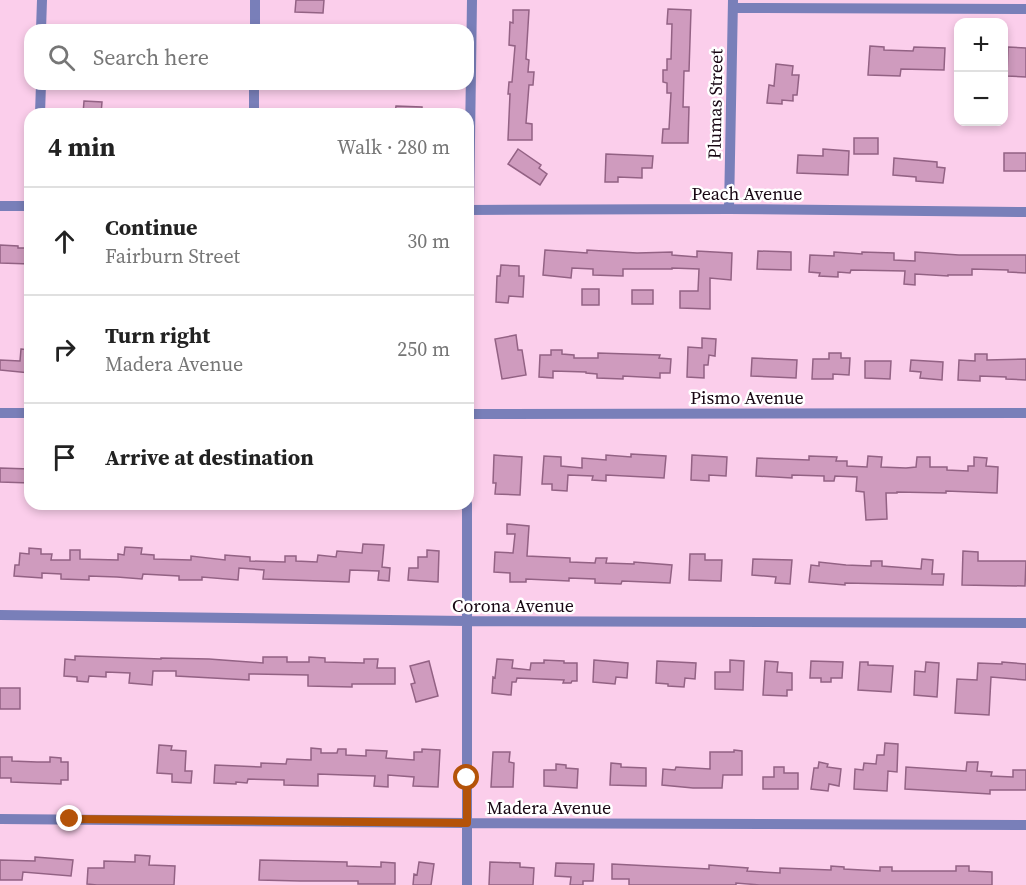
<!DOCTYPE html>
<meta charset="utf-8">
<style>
body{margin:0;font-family:"Source Serif 4",serif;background:#f2f2f2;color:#222}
.controls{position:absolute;right:18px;top:18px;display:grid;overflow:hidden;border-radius:12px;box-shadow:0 3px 9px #0003}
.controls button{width:54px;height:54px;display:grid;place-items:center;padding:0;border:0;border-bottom:2px solid #e0e0e0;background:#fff;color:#222;font:30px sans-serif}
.stop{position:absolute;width:18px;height:18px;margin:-14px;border:4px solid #b45309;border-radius:50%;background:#fff}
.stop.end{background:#b45309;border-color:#fff;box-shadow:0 2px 6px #0008}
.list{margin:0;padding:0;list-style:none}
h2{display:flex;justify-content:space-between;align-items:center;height:78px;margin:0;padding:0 24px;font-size:26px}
h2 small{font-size:20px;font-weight:400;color:#767676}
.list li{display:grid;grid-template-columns:39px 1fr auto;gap:18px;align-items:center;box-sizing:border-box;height:108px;padding:0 24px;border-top:2px solid #e0e0e0}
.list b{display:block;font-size:22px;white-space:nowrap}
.list p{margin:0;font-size:20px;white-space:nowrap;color:#767676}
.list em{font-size:20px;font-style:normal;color:#767676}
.icon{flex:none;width:33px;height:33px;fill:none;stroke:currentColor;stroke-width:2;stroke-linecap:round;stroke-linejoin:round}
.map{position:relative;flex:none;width:1026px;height:885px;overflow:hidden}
.search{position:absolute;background:#fff;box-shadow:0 3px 9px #0003;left:24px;top:24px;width:450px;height:66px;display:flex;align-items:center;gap:15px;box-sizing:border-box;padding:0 21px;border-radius:18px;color:#767676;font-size:22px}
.panel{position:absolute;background:#fff;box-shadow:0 3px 9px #0003;left:24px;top:108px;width:450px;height:402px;border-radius:18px}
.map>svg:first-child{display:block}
</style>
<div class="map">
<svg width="1026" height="885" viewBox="0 0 1026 885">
<rect width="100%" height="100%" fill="#fbceeb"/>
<!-- building -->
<path fill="#cf9bbe" stroke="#936284" stroke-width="1.5" d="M296,0H324L323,13L295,12Z
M668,9L691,10L689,71H684L683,107H689L688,143H662L663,129H669L671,93H667V83L663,82V70H667V59H671L672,24H667Z
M513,10H529L526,59L529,60L528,72H534L533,85H529L526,123L532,124V140H508L510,94H508L509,82H512L515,46L509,45L510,22L513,23Z
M870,46L884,47V50L913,51L914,47L945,48L944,70L901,69L900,76L868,75Z
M1008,47L1026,48V77L1007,76Z
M776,64L793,66L792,75H799L797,95H793V101L782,100V104L767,103L769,85L774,86Z
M84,101L102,102L101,114H83Z
M396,106L422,107V114H395Z
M854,138H878V154H854Z
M518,149L541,165L539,168L547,174L540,185L508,164Z
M823,149L849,151L848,175L797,173L798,155L823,156Z
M1004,153H1026V171H1004Z
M606,154L653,156L652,168H642V178L618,177V182H605Z
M894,158L937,162V167L945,168L943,183L916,181V177L893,175Z
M0,245L18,246V248H30V264L0,263Z
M545,250L587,253V250L637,253L672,252V255L697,257V251L732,253L731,280L710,278V309L680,308V291H698L699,269L672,268V269H623V276L593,275V269L572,268L571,278L543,275Z
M758,251L791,252V270L757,269Z
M834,252L862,254V252L894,253V260L915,261V252L959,255H1026V273L1008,272V270L972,269V275H948V276L915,274V285L904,284L905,271L851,270L850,273L838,272V277L819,276L820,273L809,272L810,255L834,256Z
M501,265L519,266V276H524L523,297L509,296L508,303L496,302L497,276H500Z
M582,289H599V305H582Z
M632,290H653V304H632Z
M516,335L518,350H522L526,375L502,379L495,339Z
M702,338L716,339L715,356L709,355L708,365H704V378L687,377L688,347L702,348Z
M21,349L30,350V373L0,370V360L20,361Z
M551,350H562V354L574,355V358H598V353L660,355L659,358L671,359L670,373H660V378L623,376V379L597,378V374L586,373V372L553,371V378L539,377L540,355H551Z
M829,353H841V358H850L849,375L833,374V379H812L813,359H829Z
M975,354H987V360L1026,359V380L1006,379V377L980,376V381L958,380L959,360L975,361Z
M752,358L797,360L796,378L751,376Z
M911,360L943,362L942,380L920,378L921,372L910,371Z
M865,361H891L890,379L865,378Z
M631,454L666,456L664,478L606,475V481L592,480L593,476L568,475L567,491L552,490V484H542L544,456L561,457V466L582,468V458L606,460V455L631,457Z
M494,455L522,457L520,495L495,494L496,483H493Z
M692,455L727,457L726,476L709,475V481L691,480Z
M809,456L837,457L836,461H847V466L867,467L868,456L882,457L881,467L906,468L916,467L917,457H930V467H947V470L968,471V466H974V457L987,458L986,466L998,467L997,493L946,491V493L897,492V493H886L887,519L866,520L864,492L856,491L857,477L835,476L834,481H824V476L792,475V478L756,476L757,458L809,460Z
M0,468L30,469V483L0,482Z
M507,524L529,526L527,556L570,558V562L595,563L596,558H607L606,563L634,564V562L672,565L670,583L622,581L621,584L595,583V579L569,578V581L526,579V582H510V573L494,572L495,552L513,553L515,534H507Z
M363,544L384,545L382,567L390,568L389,581L378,580L379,571L350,570L349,582L263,579L264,570L239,568L238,580L202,577V580H179V576L143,574L142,579L117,577L89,576V580L61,579V574L42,573V578L14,576L15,565H19L20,553L29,554V548L41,549V554H52L51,560H70V550H80V559L118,560V554L124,555L125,547L142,548L141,554L154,555V559L191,560V556L225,560V555L250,557V561L285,562V556H296V561L317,562L318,555L336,557L337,551L362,553Z
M427,550L439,551L438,582L408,580L409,568H418V557H427Z
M963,551L978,552V561H1026L1025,586L962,585Z
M690,554H705V560H722L721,581L689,580Z
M753,559L792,560L790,584L775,583L776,577L752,575Z
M922,559L933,560L932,574H944L943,585L845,583V585L809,582L811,565L819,566V562L846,565L871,566V561H882V566L921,569Z
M75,656L161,659V658L209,659L263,663V657H287V662H309V657L325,658V662L364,663V659H378L377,668H395V684H352V687L308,686V675L249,674V680L176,676V671H153L152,685L129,683L130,673L106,672V677L89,676L88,682L77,681V677L64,676L65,659L75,660Z
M497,659L513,660L512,668L530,670L531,663H544V660L564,661V663H577V681H572L571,683H563L564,680L517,678L516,682H512L511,695L492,693L493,677L495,678Z
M594,660L628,663L627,678L616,677L615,684L593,682Z
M730,660L744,661L743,690L715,689V672H730Z
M429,661L438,696L416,702L411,684L415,683L410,666Z
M657,661L696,663L695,679L685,678L684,687L668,686V684L656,683Z
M765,661L778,662L777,672L792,673V690H787V696L763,695Z
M811,661L843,662L842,678H831V682H821V678H810Z
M860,662H868V665L893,666L891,692L858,690Z
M926,662L939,663L937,697L914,695L915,671L925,672Z
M1002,662L1026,664V680L991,677L989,715L955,713L957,679L977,680L978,663L1002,664Z
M0,688H20V709H0Z
M885,743L898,744L897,772L888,771L887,791L854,789L855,769L863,770L864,763L876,764L877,755H884Z
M159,745L172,746L171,750L186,751L185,771H192L191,783L172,782V774L157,773Z
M311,748L321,749V753H337L338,749H346V755L366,756V750L387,751L386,758L414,760V752H422V749L440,750L438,787L413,786L414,777L388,775V787L374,786L375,776L345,775L318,774V786L284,785V780L248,779L247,783L236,782V784L214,783L215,765L261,767V763L286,764L287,759L311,760Z
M734,750L742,751V775H723L722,788H693L662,785L663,769L675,770L676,767L710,769V752H734Z
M493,752H510L509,762L514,763L513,787H491Z
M0,757H12V761L37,762H50V757L61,758V762H68V780H61V784L11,782V778H0Z
M819,762L828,764L827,767L841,769L839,786L829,784L828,791L811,789L814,768H818Z
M967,762H978L977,771L992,772L991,776L1013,777V770H1026V790H990V794L905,789L906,767L966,771Z
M611,763L621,764V767L646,768V786L610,785Z
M556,764L566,765V768L578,769L577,788L544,786V770H556Z
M774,767H784V773H798V789H763V777H774Z
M135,855L150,856L149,865L175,866L174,885H97L87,884L88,868H104V861L135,862Z
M35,857L73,860L71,876L23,872L22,880H0V860L35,861Z
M260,860L347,862V866L381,867V862L395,863V884H358V881H300L259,880Z
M419,862L434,864L431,885H413L414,874L417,875Z
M490,862L520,863V867L534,868L533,885H489Z
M556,863L594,864L593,881H583V885H570L571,877L555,876Z
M612,864L709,869V865L748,868L747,871L780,873V868L831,870V866L844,867V869L880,871V867H892V871H956V866H969V871L992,872V885H760L736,883V885H629V879H612Z"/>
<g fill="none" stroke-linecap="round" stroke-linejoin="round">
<!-- minor -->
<path stroke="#797fb9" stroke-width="10" d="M733,8L1026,9
M41,30L42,0
M255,30V0
M40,114L41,84
M254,114V84
M0,206H30
M729,209L733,0
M468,210L729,209L1026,212
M0,413H30
M468,414L1026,413
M468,450L469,210L472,0
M0,615L466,621L1026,623
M0,819L467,823L1026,825
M467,885V504"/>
</g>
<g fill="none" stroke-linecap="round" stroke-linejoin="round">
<!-- route -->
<path stroke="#b45309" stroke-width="8" d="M70,819L467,823V778"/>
</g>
<g text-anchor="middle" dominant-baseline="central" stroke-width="5" stroke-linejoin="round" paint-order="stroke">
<!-- street labels -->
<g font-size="18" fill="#170612" stroke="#fff">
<text transform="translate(715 104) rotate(-89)">Plumas Street</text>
<text x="747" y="193">Peach Avenue</text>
<text x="747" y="397">Pismo Avenue</text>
<text x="513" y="605">Corona Avenue</text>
<text x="549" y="807">Madera Avenue</text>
</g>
</g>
</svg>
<div class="controls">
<button>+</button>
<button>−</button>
</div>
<div class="stop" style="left:467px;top:778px"></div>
<div class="stop end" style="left:70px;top:819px"></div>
<div class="search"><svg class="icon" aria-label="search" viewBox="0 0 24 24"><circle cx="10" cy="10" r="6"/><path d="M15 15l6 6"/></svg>Search here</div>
<section class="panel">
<h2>4 min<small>Walk · 280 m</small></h2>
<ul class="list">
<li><svg class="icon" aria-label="ahead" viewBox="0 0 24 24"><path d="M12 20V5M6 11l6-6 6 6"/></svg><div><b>Continue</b><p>Fairburn Street</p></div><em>30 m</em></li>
<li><svg class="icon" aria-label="right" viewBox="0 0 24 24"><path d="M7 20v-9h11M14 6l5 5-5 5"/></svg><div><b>Turn right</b><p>Madera Avenue</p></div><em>250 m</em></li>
<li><svg class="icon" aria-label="arrive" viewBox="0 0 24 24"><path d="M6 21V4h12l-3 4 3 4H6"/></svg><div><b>Arrive at destination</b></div></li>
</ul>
</section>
</div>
